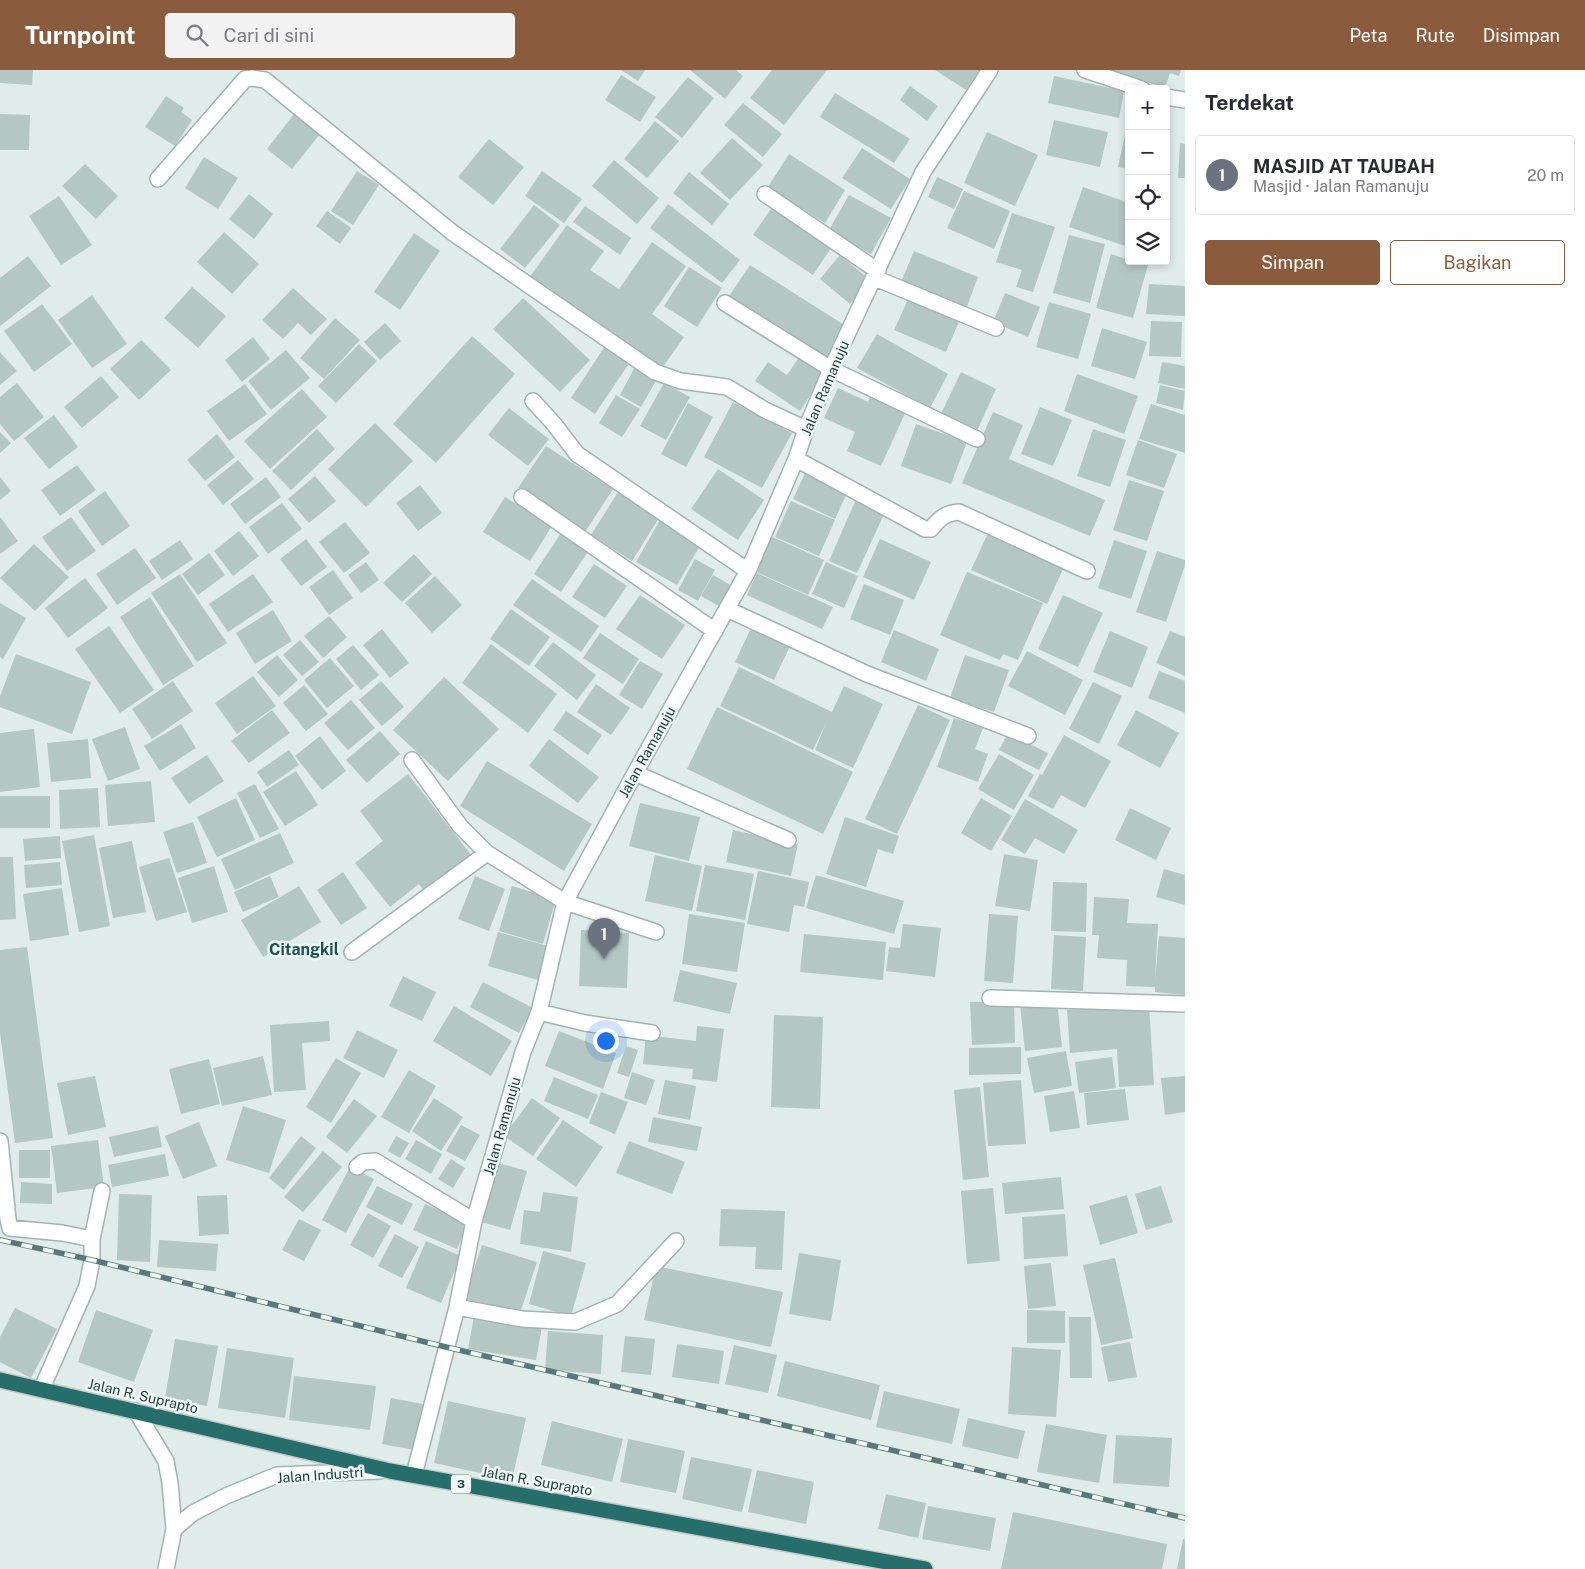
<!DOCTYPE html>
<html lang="id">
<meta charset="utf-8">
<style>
body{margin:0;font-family:"Public Sans",sans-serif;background:#f2f2f3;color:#2b2b33}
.controls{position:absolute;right:15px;top:15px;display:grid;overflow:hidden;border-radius:5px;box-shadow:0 2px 8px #0003}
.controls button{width:45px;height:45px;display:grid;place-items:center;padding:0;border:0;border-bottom:1px solid #e1e1e2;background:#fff;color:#2b2b33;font:25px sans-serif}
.you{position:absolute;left:605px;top:970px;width:18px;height:18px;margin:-12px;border:4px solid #fff;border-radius:50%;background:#1a73e8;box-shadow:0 0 0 8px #1a73e833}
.badge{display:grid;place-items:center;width:32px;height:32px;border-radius:50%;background:#8a5c3d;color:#fff;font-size:16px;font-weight:700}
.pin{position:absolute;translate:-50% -41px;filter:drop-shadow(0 1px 2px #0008)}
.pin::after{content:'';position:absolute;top:26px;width:18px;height:15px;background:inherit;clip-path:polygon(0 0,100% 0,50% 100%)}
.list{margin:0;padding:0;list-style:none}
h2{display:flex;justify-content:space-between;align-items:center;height:65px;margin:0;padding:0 20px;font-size:21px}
h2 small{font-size:16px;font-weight:400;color:#7c7c81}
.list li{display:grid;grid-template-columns:32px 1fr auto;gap:15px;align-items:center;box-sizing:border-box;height:80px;margin:0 10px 10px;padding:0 10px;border:1px solid #e1e1e2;border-radius:5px}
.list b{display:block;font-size:19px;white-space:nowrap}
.list p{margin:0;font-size:16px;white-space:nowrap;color:#7c7c81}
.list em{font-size:16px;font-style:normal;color:#7c7c81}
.actions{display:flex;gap:10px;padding:15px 20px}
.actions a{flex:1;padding:11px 0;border:1px solid #8a5c3d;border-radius:5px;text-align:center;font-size:18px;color:#8a5c3d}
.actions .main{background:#8a5c3d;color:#fff}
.icon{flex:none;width:28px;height:28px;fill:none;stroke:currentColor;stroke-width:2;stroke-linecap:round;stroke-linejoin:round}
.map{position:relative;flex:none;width:1185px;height:1499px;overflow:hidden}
header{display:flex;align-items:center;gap:30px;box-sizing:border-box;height:70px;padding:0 25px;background:#8a5c3d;color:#fff}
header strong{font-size:24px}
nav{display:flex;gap:28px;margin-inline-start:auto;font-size:18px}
.search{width:350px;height:45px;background:#f2f2f3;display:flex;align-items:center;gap:12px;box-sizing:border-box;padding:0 18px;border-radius:5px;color:#7c7c81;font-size:19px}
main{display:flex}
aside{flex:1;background:#fff}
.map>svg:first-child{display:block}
</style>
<header>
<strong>Turnpoint</strong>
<div class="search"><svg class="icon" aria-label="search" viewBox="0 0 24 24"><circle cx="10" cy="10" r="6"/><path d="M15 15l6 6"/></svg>Cari di sini</div>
<nav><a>Peta</a><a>Rute</a><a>Disimpan</a></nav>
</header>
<main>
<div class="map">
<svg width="1185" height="1499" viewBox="0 0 1185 1499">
<rect width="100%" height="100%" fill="#dfece9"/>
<!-- building -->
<path fill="#b4c7c2" d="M0,0H33L32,15L0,13Z
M621,0H645L638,11Z
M690,0H736L743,6L725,29Z
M772,0H827L784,55L750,28Z
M935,0H980L966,20Z
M1109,0H1181L1179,6L1170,3L1165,18Z
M621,5L656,27L640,52L605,30Z
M1054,6L1124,21L1119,48L1048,33Z
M688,7L714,28L682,68L655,47Z
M910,16L938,36L927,51L900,30Z
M835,23L910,69L894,93L820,47Z
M166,26L184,38L181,42L192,50L175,76L145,57Z
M743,33L782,64L763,87L724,55Z
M0,44L30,45L29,80H0Z
M294,44L320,64L292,99L267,79Z
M1054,50L1108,62L1100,97L1046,85Z
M655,51L679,71L647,108L624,89Z
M1128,51H1129V99L1118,97Z
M987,62L1038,85L1015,136L964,113Z
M732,68L763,95L730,130L700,103Z
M489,69L524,97L493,135L458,107Z
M1180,73L1185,74V108H1178Z
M862,78L910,109L891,139L842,108Z
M789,84L845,120L825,153L768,117Z
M204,87L238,108L218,139L185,118Z
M614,90L659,128L637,154L592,116Z
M85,94L118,126L96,149L62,116Z
M357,101L379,115L353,155L331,141Z
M542,101L582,129L564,153L525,126Z
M689,102L729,134L712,155L673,123Z
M937,107L963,119L954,139L928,127Z
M1083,117L1129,133V166L1125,176L1069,157Z
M964,121L1010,141L994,179L947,158Z
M249,124L273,144L254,169L229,149Z
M849,125L891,148L871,184L829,160Z
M59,126L92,175L61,195L29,146Z
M668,134L740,190L722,213L650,158Z
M534,135L560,155L525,198L500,179Z
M585,136L631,168L620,185L573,152Z
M773,136L833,175L813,205L753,165Z
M327,141L351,158L340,174L316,156Z
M1012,143L1055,157L1033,222L1016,217L1022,200L996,192Z
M567,155L604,181L590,200L619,219L652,172L686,196L652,244L684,267L660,301L529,208Z
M224,162L259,194L232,224L197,192Z
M414,163L440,181L400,240L374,222Z
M1069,165L1105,174L1090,233L1053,223Z
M914,181L978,207L966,239L901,212Z
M1111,184L1129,190V191H1135L1148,195L1133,248L1096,238Z
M840,185L870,210L850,234L820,209Z
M28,186L51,216L0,256V208Z
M750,195L849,258L827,292L727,229Z
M689,197L722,218L697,257L664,236Z
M1149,214L1185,216V246L1146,244Z
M192,217L226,246L198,278L164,248Z
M293,218L327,249L311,265L298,253L283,269L262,250Z
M1005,223L1040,237L1028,267L993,252Z
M92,225L127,274L92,298L58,250Z
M910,225L961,247L946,282L894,260Z
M523,228L590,290L560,322L493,259Z
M1049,232L1091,244L1078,289L1036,277Z
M42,234L72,274L34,302L4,261Z
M335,248L360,270L324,309L300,288Z
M1151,251L1182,252L1181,287L1149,286Z
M385,253L401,271L380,290L364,272Z
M1102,258L1147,272L1135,309L1091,296Z
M877,264L948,304L930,338L857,298Z
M472,266L515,304L436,393L393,354Z
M253,267L270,289L242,312L225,290Z
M141,270L171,300L139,330L110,299Z
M359,274L377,291L336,333L318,316Z
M605,276L630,292L595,344L571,328Z
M286,280L310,308L271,340L248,311Z
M0,282L17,301L0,315Z
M800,286L825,302L800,341L755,311L768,292L787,305Z
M1162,292L1185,296V319L1158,313Z
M635,297L657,309L641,337L620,325Z
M961,302L996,319L975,365L939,348Z
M1077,304L1138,326L1124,364L1064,341Z
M101,306L119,327L82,358L64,337Z
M17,313L44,347L14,371L0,354V327Z
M664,313L690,327L666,370L640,356Z
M245,314L267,344L229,371L207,341Z
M1160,315L1185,321L1183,340L1156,333Z
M838,318L868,332L871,324L907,339L881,396L847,381L855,362L824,348Z
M302,319L327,347L270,399L244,371Z
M616,325L640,339L622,367L599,353Z
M733,332L792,363L762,418L704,387Z
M688,333L713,347L686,397L661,384Z
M1151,334L1185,345V383L1139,369Z
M1040,337L1072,350L1053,396L1021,384Z
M509,338L549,369L528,396L488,365Z
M993,342L1023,355L1009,389L1105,430L1090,466L962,413Z
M54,345L78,377L49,399L24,368Z
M375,353L413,391L366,437L328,399Z
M916,354L967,372L951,414L901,396Z
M317,359L335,379L291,420L272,401Z
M1093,359L1126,370L1110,417L1077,406Z
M0,362L11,373L0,383Z
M217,364L235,387L205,411L187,390Z
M1138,370L1177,384L1164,418L1126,405Z
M546,376L613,419L585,462L518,418Z
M238,390L254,409L223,435L207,415Z
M77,395L96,420L60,446L41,420Z
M718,399L764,430L738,470L691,439Z
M807,399L849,419L835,449L793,429Z
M315,406L336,431L309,453L288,429Z
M0,407L11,421L0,430Z
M266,407L281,427L245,454L230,434Z
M1129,410L1164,421L1147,471L1113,460Z
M420,415L442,443L418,461L396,433Z
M105,421L130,456L102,476L78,441Z
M618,422L659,448L632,491L591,465Z
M505,427L552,456L530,491L483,462Z
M857,427L886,440L857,503L829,491Z
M791,431L835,450L819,486L775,467Z
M282,433L302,459L268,484L249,457Z
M0,447L18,471L0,484Z
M71,447L96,481L67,501L42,467Z
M660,450L701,474L677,515L636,492Z
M345,452L370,483L344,503L319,472Z
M239,461L259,486L233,506L214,481Z
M561,463L589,480L561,522L534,504Z
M988,463L1064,497L1047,534L971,500Z
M770,466L824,490L808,525L754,501Z
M306,469L327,497L301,516L280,489Z
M880,469L931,492L914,530L863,507Z
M180,470L193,489L162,510L149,491Z
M1114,470L1147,481L1131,529L1098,518Z
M34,474L69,507L35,541L0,508Z
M135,478L156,508L117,535L96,504Z
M1157,481L1185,490V495L1166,552L1136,542Z
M209,483L225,505L198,525L182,504Z
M414,484L432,504L402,532L383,513Z
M695,489L715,500L698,531L678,520Z
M366,492L379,510L361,523L348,505Z
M826,492L858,506L844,538L812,524Z
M594,494L627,516L605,548L572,527Z
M333,500L353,528L329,545L309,517Z
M967,502L1043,533L1018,590L1003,584L1000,590L940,565Z
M757,503L833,537L822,559L747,525Z
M180,504L227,573L197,592L151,523Z
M253,504L273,532L228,562L209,534Z
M713,505L736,518L724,539L701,526Z
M435,506L462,535L432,563L405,533Z
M85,508L108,538L68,568L45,538Z
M532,509L599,556L581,582L513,535Z
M864,514L904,530L890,565L850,549Z
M640,525L685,555L662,589L616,559Z
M1063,525L1103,543L1078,597L1038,579Z
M150,527L194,596L163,615L120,547Z
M0,533L26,548L3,589L0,587Z
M511,539L550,567L529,596L490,569Z
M273,540L292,571L255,594L236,563Z
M329,546L347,567L323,588L304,566Z
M109,556L154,620L120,643L75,579Z
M752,556L791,574L774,610L735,592Z
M382,559L409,593L390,608L363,575Z
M894,560L939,579L926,611L881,592Z
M1110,561L1148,577L1132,618L1093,602Z
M1170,561L1185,567V606L1156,593Z
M600,563L639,589L623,614L583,588Z
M300,570L319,592L302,606L283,585Z
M553,572L596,605L577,630L534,596Z
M491,574L557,624L528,663L462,613Z
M353,575L379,605L361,620L336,589Z
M1027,581L1083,610L1065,645L1008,616Z
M16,584L91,612L72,664L0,637V626Z
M277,585L298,610L279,627L257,602Z
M965,585L1009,600L994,642L950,628Z
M330,588L354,616L327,638L304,610Z
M640,591L663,604L642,639L619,625Z
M739,597L832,642L844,616L883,634L853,698L815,680L826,653L813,680L720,636Z
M1159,601L1185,611V643L1148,628Z
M253,606L276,636L237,664L215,633Z
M444,607L499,659L448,711L393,660Z
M173,611L193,641L152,669L132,639Z
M381,611L404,637L382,656L359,630Z
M1093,612L1122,626L1099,674L1069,659Z
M596,614L630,638L611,665L577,642Z
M304,615L328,644L306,661L283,633Z
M351,630L375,658L348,680L324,653Z
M918,635L950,650L897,764L865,749Z
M717,637L853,702L823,764L687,699Z
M272,640L290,663L249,693L231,671Z
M1136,640L1179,663L1160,698L1117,675Z
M566,641L602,665L588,685L553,660Z
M954,648L983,658L975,679L988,684L978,712L937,697Z
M181,654L196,678L160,701L144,676Z
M125,657L140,699L108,711L92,669Z
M34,659L40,717L0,722V663Z
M380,661L400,684L367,713L346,690Z
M1008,663L1048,683L1039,700L999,680Z
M1064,665L1111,691L1085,738L1061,725L1053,739L1028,726L1040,704L1042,705Z
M320,666L346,701L322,720L295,686Z
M88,669L91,708L51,712L47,673Z
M549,669L599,707L578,733L529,696Z
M289,680L299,695L267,717L257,702Z
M999,684L1034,705L1014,740L978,719Z
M207,685L224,711L189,734L171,708Z
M487,691L592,754L564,801L460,736Z
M296,701L318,735L285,756L263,722Z
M408,704L472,786L425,822L419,814L390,837L355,793L383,771L360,741Z
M151,711L155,752L108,756L105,715Z
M255,714L279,759L260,768L237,723Z
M98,718L100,757L60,759L59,720Z
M0,726H50V758H0Z
M236,728L255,770L217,787L197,747Z
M981,728L1012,746L991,781L961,763Z
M1025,729L1078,760L1064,784L1035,768L1025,784L1001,770Z
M640,733L700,747L689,791L629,776Z
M1130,738L1171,758L1156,790L1115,770Z
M845,747L899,766L893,784L878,779L866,817L826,804Z
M193,752L207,793L177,803L163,762Z
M733,760L798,774L791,806L726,792Z
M280,763L294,793L235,820L221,789Z
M94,765L110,856L79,862L62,771Z
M60,766L61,788L25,791L23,769Z
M132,771L146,842L113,848L99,778Z
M1004,784L1038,790L1030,841L995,836Z
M655,785L702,796L692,841L645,831Z
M0,787H13L16,849L0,850Z
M169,788L187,842L156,851L139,797Z
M60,792L62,815L26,818L24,795Z
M705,795L754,804L745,850L696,841Z
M214,796L228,842L192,853L178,808Z
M1164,799L1185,805V835L1156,827Z
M758,801L809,812L804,837L794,835L789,862L747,854Z
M343,802L367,838L341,855L317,820Z
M816,805L904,831L894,864L806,838Z
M270,806L279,827L243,842L234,822Z
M475,806L505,819L489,861L458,849Z
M1053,812L1087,813L1086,862L1051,861Z
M299,816L321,852L263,887L241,850Z
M512,816L556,829L543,874L499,861Z
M62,818L69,865L30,871L23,824Z
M1094,827L1129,829L1127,853L1158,854L1155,910L1159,866L1185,868V925L1155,922V917L1126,916L1127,890L1097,888L1099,865H1092Z
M689,844L745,853L737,902L682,894Z
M989,844L1018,846L1013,913L984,911Z
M903,854L941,858L935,907L886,901L889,877L900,878Z
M581,860L629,863L627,918L579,916Z
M498,862L548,876L538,910L488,896Z
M804,864L886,872L883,910L800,902Z
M1054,865L1086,867L1083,921L1051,919Z
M27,877L53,1068L15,1073L0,963V880Z
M680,900L737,913L730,944L673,931Z
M403,906L436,922L422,951L389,936Z
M483,912L533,938L519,963L470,937Z
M1014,931L1015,973L972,975L970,932Z
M1057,931L1062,977L1025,981L1020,934Z
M1149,935L1154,1015L1119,1017L1117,979L1070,983L1067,940Z
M454,936L512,971L491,1006L433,971Z
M774,945L823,947L820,1039L771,1037Z
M329,951L330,971L302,973L306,1020L274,1022L270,955Z
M697,956L724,959L717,1012L692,1009L693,999L643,994L646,965L696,971Z
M357,960L398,980L384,1008L343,988Z
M559,961L616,983L603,1019L545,996Z
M626,976L638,980L629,1007L617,1003Z
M1021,977V1004L969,1005V978Z
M1066,981L1072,1016L1034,1023L1027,988Z
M263,986L272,1025L222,1036L213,998Z
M1112,987L1116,1018L1079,1023L1075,992Z
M336,988L361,1003L331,1053L306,1037Z
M209,989L220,1034L181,1044L169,999Z
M409,1000L436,1016L409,1063L381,1047Z
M632,1002L655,1010L646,1035L624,1028Z
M95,1006L106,1057L68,1065L57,1013Z
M1185,1006V1042L1165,1045L1161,1008Z
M554,1007L598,1025L588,1049L544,1031Z
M665,1010L696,1016L690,1050L658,1044Z
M1021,1010L1026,1074L988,1076L983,1013Z
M980,1017L989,1107L963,1110L954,1020Z
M1125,1019L1129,1050L1087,1055L1084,1023Z
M1074,1021L1080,1058L1050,1062L1044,1026Z
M601,1022L628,1032L615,1064L589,1053Z
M434,1028L463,1047L441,1081L412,1061Z
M532,1028L560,1048L533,1086L504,1066Z
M354,1029L377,1046L347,1083L326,1067Z
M243,1036L286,1050L269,1103L226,1090Z
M653,1047L702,1057L697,1081L648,1072Z
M563,1050L603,1077L576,1117L536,1089Z
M199,1052L217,1096L183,1109L165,1066Z
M461,1055L480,1065L465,1091L446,1081Z
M158,1056L162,1077L114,1087L109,1067Z
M301,1066L316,1078L284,1120L269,1108Z
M396,1066L409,1073L400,1088L388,1081Z
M98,1070L104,1117L57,1123L51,1076Z
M416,1070L442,1084L431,1104L405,1089Z
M629,1071L685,1092L672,1124L616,1103Z
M19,1080H50V1108H19Z
M323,1081L342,1097L303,1142L284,1127Z
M165,1084L169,1106L112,1117L108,1095Z
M451,1089L465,1098L453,1118L438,1109Z
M498,1093L527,1101L510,1160L481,1152Z
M350,1097L374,1109L346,1163L322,1150Z
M1061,1107L1064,1139L1005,1144L1002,1113Z
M21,1112L52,1114V1134L20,1133Z
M377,1116L413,1134L402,1155L366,1137Z
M1161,1116L1173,1152L1146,1160L1135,1124Z
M993,1118L1000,1191L967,1194L961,1121Z
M543,1122L578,1127L571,1182L520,1174L524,1140L540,1142Z
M119,1124L152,1125L150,1192L117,1190Z
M227,1125L229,1164L199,1166L197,1126Z
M1127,1125L1138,1163L1100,1175L1089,1136Z
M425,1134L468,1152L457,1179L413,1160Z
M721,1139L785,1141L782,1200L755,1199L756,1177L719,1176Z
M368,1143L391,1156L373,1188L350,1175Z
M1065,1144L1068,1186L1024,1189L1022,1147Z
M299,1149L321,1160L304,1191L282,1180Z
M395,1164L419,1177L402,1208L378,1196Z
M159,1170L218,1174L216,1201L157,1197Z
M426,1171L461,1186L441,1233L406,1218Z
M482,1175L537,1192L519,1246L464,1229Z
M543,1181L586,1193L571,1246L529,1234Z
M799,1183L841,1190L831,1251L789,1244Z
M1115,1188L1133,1268L1101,1275L1083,1195Z
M1051,1193L1056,1236L1028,1239L1024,1196Z
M656,1196L783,1222L771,1277L644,1250Z
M15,1238L57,1259L31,1308L0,1292V1267Z
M96,1240L153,1260L134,1312L78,1292Z
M1027,1240L1065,1241V1273H1027Z
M474,1246L542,1257L536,1290L468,1279Z
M1069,1247H1091L1092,1308H1070Z
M548,1261L603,1265L601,1304L545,1300Z
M625,1266L655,1269L651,1305L621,1302Z
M175,1269L218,1276L207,1336L165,1328Z
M1130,1272L1137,1307L1108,1312L1101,1277Z
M677,1274L724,1281L719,1314L672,1307Z
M734,1275L777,1285L768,1323L725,1314Z
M1012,1277L1061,1280L1056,1347L1008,1344Z
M227,1278L294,1288L285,1348L218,1338Z
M785,1291L880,1315L871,1350L777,1326Z
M294,1306L376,1316L370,1360L289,1350Z
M884,1321L960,1339L952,1374L876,1357Z
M391,1328L428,1335L420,1381L382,1374Z
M448,1331L526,1348L512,1410L434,1393Z
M968,1348L1025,1361L1018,1389L962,1376Z
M552,1351L623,1369L612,1412L541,1395Z
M1046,1354L1107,1365L1099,1413L1037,1402Z
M1116,1365L1172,1368L1169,1417L1113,1413Z
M628,1369L685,1381L676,1423L620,1412Z
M691,1387L752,1399L742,1442L682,1429Z
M757,1400L814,1412L806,1454L748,1442Z
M886,1424L926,1433L918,1468L878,1459Z
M928,1436L996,1448L990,1481L922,1469Z
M1013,1442L1167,1474L1162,1499H1001Z
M1183,1469H1185V1499H1177Z"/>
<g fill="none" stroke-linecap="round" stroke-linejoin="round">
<defs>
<path id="minor" d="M1085,0L1142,19
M1166,27L1185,30
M158,109L245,9L252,8L265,10L453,163L655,302L681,311L727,317L765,340L806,359
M765,124L878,201
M875,208L996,258
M725,233L831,299L977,369
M533,331L554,354L577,384L748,501
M796,389L925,459H931C939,449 945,443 959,442L1087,501
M522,427L715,561
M727,539L867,604L1028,666
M412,690L460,756L487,783L565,832L656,862
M635,703L788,770
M352,882L487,783
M990,928L1185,934
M539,942L585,953L652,963
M0,1071L8,1149L10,1158L62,1163L92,1169
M357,1097L363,1092L375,1091L474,1151
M457,1237L522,1249L575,1252L617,1234L676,1171
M42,1318L87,1216L92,1190V1169L102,1121
M136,1341L166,1391L170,1413L174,1459L166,1499
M414,1405L457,1237L474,1151L523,982L539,942L565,832L635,703L748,501L796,389L806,359L831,299L923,102L990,0
M174,1459L193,1443L226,1426L277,1405L380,1401"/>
<path id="highway" d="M0,1310L390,1401L925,1499"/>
</defs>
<!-- minor casing -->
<use href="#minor" stroke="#a1b4b1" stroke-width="18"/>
<!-- highway casing -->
<use href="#highway" stroke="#c0c9c8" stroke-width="18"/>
<!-- minor -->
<use href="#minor" stroke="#fff" stroke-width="15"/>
<!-- highway -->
<use href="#highway" stroke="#266e6c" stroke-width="15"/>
<defs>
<path id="rail" d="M0,1170L92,1190L446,1277L1185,1448"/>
</defs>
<!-- rail casing -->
<use href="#rail" stroke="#587a77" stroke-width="5.5"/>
<!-- rail -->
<use href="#rail" stroke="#f0f8f6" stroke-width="4" stroke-dasharray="11" stroke-linecap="butt"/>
</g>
<g text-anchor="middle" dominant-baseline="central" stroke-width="5" stroke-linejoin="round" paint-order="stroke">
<!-- shield labels -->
<rect fill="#f0f8f6" stroke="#5d7673" stroke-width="1" x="451" y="1404.5" width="20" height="19" rx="4"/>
<g font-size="12" font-weight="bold" fill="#1e3e3b">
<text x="461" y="1414">3</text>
</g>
<!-- street labels -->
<g font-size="14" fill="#1e3e3b" stroke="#f0f8f6">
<text transform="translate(825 318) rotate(-67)">Jalan Ramanuju</text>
<text transform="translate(647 682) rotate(-61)">Jalan Ramanuju</text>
<text transform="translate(502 1056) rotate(-74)">Jalan Ramanuju</text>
<text transform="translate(143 1326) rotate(13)">Jalan R. Suprapto</text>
<text transform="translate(320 1405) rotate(-4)">Jalan Industri</text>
<text transform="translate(537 1411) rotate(10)">Jalan R. Suprapto</text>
</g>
<!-- quarter labels -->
<g font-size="16" font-weight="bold" fill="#18524f" stroke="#f0f8f6">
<text x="304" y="879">Citangkil</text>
</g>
</g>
</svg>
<div class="controls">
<button>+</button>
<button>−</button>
<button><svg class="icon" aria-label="locate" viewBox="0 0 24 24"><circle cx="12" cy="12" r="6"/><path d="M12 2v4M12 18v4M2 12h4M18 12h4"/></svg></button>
<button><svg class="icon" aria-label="layers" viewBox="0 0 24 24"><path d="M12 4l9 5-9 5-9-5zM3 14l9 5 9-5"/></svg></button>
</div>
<div class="you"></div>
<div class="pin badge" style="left:604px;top:889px;background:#6b7280">1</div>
</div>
<aside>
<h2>Terdekat<small></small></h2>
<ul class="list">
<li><span class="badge" style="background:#6b7280">1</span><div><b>MASJID AT TAUBAH</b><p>Masjid · Jalan Ramanuju</p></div><em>20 m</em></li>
</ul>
<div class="actions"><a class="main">Simpan</a><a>Bagikan</a></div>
</aside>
</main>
